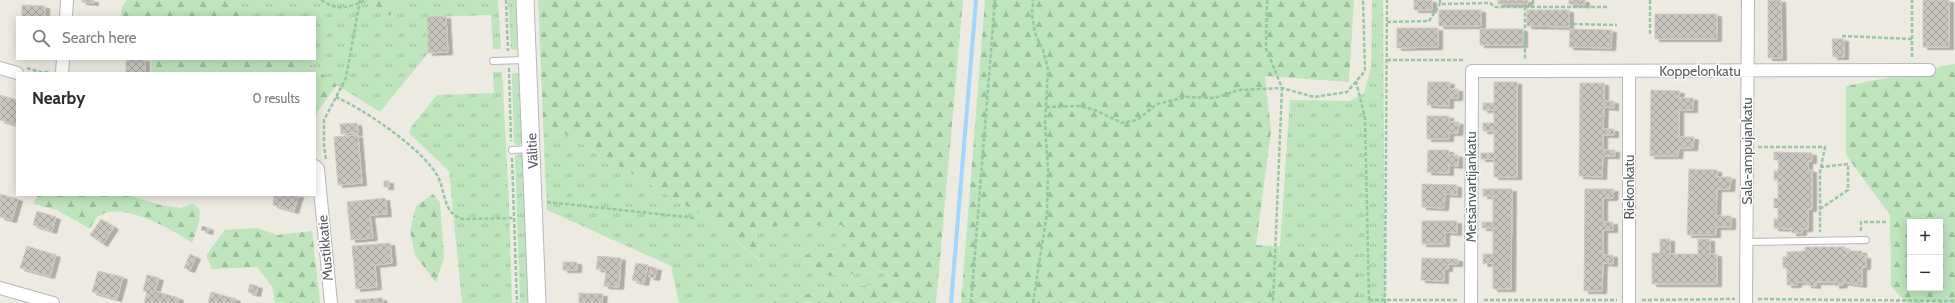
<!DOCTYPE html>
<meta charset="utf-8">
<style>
body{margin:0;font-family:Cabin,sans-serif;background:#f2f2f3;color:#2b2b33}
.controls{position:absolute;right:12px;bottom:12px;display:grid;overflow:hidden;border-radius:0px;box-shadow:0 2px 10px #0003}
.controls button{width:36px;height:36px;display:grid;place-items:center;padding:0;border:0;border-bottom:1px solid #e1e1e2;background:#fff;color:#2b2b33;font:20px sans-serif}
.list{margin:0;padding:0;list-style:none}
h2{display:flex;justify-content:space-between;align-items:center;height:52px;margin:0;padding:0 16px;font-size:17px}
h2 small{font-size:13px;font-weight:400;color:#7c7c81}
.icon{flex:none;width:22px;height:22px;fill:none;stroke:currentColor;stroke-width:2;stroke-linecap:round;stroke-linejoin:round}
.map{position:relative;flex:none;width:1955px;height:303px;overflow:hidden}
.search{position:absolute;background:#fff;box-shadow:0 2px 10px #0003;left:16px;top:16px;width:300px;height:44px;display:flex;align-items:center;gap:10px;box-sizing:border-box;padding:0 14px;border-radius:0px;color:#7c7c81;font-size:15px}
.panel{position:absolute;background:#fff;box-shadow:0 2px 10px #0003;left:16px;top:72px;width:300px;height:124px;border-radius:0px}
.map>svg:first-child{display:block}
</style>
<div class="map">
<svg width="1955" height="303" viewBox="0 0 1955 303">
<defs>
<pattern id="grass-tufts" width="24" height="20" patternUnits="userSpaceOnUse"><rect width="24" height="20" fill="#bee5bd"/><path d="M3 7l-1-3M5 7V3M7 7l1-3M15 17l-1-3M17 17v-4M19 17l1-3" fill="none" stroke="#9dbd9d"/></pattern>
<pattern id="forest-firs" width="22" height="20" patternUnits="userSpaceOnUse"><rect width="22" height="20" fill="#bee5bd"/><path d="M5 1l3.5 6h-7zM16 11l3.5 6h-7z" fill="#9dbd9d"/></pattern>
<pattern id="building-cross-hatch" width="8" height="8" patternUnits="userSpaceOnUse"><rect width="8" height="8" fill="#c8c5bf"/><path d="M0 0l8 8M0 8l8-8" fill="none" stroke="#a5a39f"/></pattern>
<filter id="shadow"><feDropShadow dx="4.5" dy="2.5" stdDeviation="0" flood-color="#0004"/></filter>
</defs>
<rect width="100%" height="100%" fill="#edeae1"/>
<!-- grass -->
<path fill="url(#grass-tufts)" d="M225,0H367L390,16L401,0H498L501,49H493L491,15L427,17L428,53L380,112L337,85L303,59H315V17H248Z
M508,0H517V50L511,49Z
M1372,0H1383L1385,303H1359L1357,253L1280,247L1290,100L1350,101L1364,93L1371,68Z
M493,72H502L509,203L512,303H462L449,171L409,133L411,127L437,95L494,93Z
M513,73H519L521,75L522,143L520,145H515L514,141L512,75Z
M543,121L712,221L760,261L754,227L842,225L848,251L794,256L824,276L886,271L892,282L768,300L771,303H679L671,266L547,210Z
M520,154L524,157L530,303H520L515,155Z"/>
<!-- forest -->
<path fill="url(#forest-firs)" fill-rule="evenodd" d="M127,0H225L248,17H121L122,6Z
M367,0H401L390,16Z
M538,0H963L936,303H771L767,300L892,282L886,271L824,276L793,256L848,251L842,225L754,227L761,261L712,221L543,121Z
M985,0H1354L1349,82L1265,76L1271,131L1256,245L1357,253L1359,303H961Z
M152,59H303L337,85L318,111L315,120V73H151Z
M1955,64V303H1907L1891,286L1890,215L1846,155V86ZM1910,222H1940V288H1910Z
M433,194L440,202L444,258L436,283L415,255L410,230L416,206Z
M38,195H129L160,205L181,208L193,203L200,210L198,227L192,243C174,230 121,200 99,216C95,218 92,225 90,229L57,210L33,204Z
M258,228L277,235L312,231L320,303H275L272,286L257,267L212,269L206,255L225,230Z"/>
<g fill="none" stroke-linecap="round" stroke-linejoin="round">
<!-- stream -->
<path stroke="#9fd7ff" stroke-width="4" d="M951,303L976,0"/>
</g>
<!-- building -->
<path fill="url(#building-cross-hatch)" stroke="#d2ccc0" filter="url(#shadow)" d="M82,0H94V3L82,2Z
M1414,0H1432V10H1414Z
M1498,0H1528V4H1498Z
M1569,0H1585V5L1569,4Z
M1768,0H1781L1782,58H1768Z
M1923,0H1949V47H1923Z
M22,5L45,6V17H22Z
M1439,10H1481V26H1439Z
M1527,10H1569V27L1527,26Z
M1655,14H1717V39H1655Z
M446,16L448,52L428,53L427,17Z
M1397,28H1438V47L1397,48Z
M1480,29H1523V45H1480Z
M1570,29L1612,30L1611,48L1569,47Z
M1832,39H1844V57H1833Z
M126,59H145V73H126Z
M1428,82H1450L1449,89H1458V98H1449V106L1427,105Z
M1494,82H1517V177H1494V159H1481V153H1494V131H1483V123H1494V110H1483V103H1494Z
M1580,83H1604V101H1614V108L1604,107L1603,129H1614V135H1603V150H1615V156H1603L1602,177L1579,176Z
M1651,90L1680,91L1679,98H1693V110H1679V137H1694L1693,148H1679L1678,156H1650Z
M0,95L17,100V125L0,120Z
M1427,116H1449V122H1459L1458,133H1449V139H1427Z
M357,123L358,133L341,134L340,124Z
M358,135L362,183L338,185L334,137Z
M1428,150H1449V155H1458V166L1449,165V173L1427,172Z
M1774,152L1812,153V161H1808V170H1812V209H1808V229H1802V233H1792V229L1774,228V219H1778V208H1774V198L1778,199V180H1774V171H1778L1779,160H1774Z
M1689,169L1717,170V177H1731L1730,189H1717L1716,216H1731V227H1716V235H1687Z
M384,181H389V187H384Z
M1422,184L1457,185V195L1445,194L1444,208L1422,207Z
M1483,189H1512L1511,289H1493V263L1483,264V254H1493V228H1482V222H1493V196H1483Z
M1585,189H1614L1613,198H1603V222H1613V230H1603V255H1613V264L1603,263L1602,291H1584Z
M0,194L18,199L12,220L0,217Z
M274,195H299L294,211L273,205Z
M385,198L387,214L370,215L373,238L351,240L347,202Z
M37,211L56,217L52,231L33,225Z
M101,219L114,227L103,244L90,235Z
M1422,221H1457V233L1445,232V244H1422Z
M202,226L209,228L208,232L201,230Z
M1660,239H1670V254H1698V239H1710V254H1717V284H1652V253H1660Z
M390,243L392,263L375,265L377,287L356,289L352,246Z
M27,246L56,255L50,276L20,268Z
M1805,247H1845V251H1862V256H1866V267H1862V285L1843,282V285L1835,286V282H1816V286L1807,285V282H1797V285H1787V268H1783V257H1787V252L1805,251Z
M190,254L196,257L190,270L184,268Z
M598,256L621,258L619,287L604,286L606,270L596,269Z
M1422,258L1458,259V264H1448V269H1444V281L1421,280Z
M563,262H577V270H563Z
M636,263L648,265L644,283L632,280Z
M651,267L657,268L655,278L649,277Z
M98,271L123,277L117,299L92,292Z
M147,275L159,278L155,291L179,298L178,303H144L147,292L143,291Z
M250,284L258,286L256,294L248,292Z
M211,292L236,299L235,303H208Z
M579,293L603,294L602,303H579Z
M382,298L383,303H356L355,300Z"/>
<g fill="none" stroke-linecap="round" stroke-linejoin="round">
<defs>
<path id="lane" d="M493,61L526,60
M512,150L530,149
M1746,242L1866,240"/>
<path id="street" d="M66,17L67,0
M0,68L17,73
M1629,71V303
M62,73L63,59
M315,166L318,169L331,303
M0,288L53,303
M1471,303L1472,71L1929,70
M1746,303L1748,0"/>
<path id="secondary" d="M525,0L537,303"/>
</defs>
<!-- lane casing -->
<use href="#lane" stroke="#b4b8bc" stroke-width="8"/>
<!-- street casing -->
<use href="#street" stroke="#b4b8bc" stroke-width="14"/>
<!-- secondary casing -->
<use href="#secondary" stroke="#b5b9be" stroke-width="19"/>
<!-- path -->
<path stroke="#96c6a3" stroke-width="2.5" stroke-dasharray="4 2" stroke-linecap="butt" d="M321,0C340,12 348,7 367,0
M506,0L508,51
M1267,0L1266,48L1282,88L1273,303
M1440,0V4L1490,3L1495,7H1525V60
M1533,0V6
M1650,0V35
M1525,7H1607
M1387,22L1429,21L1440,4
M1573,24L1617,25
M1842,36L1912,39
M1912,57V0
M1387,60H1463
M27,68L40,72H49
M509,68L511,141
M1356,81L1365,118L1369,303
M336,97C364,109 422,149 437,175C446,190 442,214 463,219L514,218
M1046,107L1080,106L1095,110L1122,123L1137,120L1157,104L1187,97L1214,98L1239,90L1282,88L1314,97L1347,92L1365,71L1363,0
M1758,147H1825L1820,172V232
M512,158L517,303
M326,159L324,145V120L346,78L360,0
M547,202L695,218
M1820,209L1848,190V164L1821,167
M1861,231V222H1886
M1758,299L1955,301
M1369,300H1459
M1484,300H1617
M1642,300L1735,299
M971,303L995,0
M1033,303L1047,213L1048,170L1045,125L1048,69L1043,50L1035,33L1032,14L1033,0
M1385,303L1387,0"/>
<!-- lane -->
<use href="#lane" stroke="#fff" stroke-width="6"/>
<!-- street -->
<use href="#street" stroke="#fff" stroke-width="12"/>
<!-- secondary -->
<use href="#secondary" stroke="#fff" stroke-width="17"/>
</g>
<g text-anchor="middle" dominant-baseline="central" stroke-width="3" stroke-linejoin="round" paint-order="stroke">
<!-- street labels -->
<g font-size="14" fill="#5a5e63" stroke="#fff">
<text x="1700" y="71">Koppelonkatu</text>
<text transform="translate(532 151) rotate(-93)">Välitie</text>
<text transform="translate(1747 151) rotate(-90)">Sala-ampujankatu</text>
<text transform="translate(1471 187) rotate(-90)">Metsänvartijankatu</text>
<text transform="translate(1629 187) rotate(-90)">Riekonkatu</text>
<text transform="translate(325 248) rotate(-95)">Mustikkatie</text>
</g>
</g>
</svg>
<div class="controls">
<button>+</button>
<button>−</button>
</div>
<div class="search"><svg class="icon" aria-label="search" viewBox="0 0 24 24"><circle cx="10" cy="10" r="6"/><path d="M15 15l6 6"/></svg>Search here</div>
<section class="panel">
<h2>Nearby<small>0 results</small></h2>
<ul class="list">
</ul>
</section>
</div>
